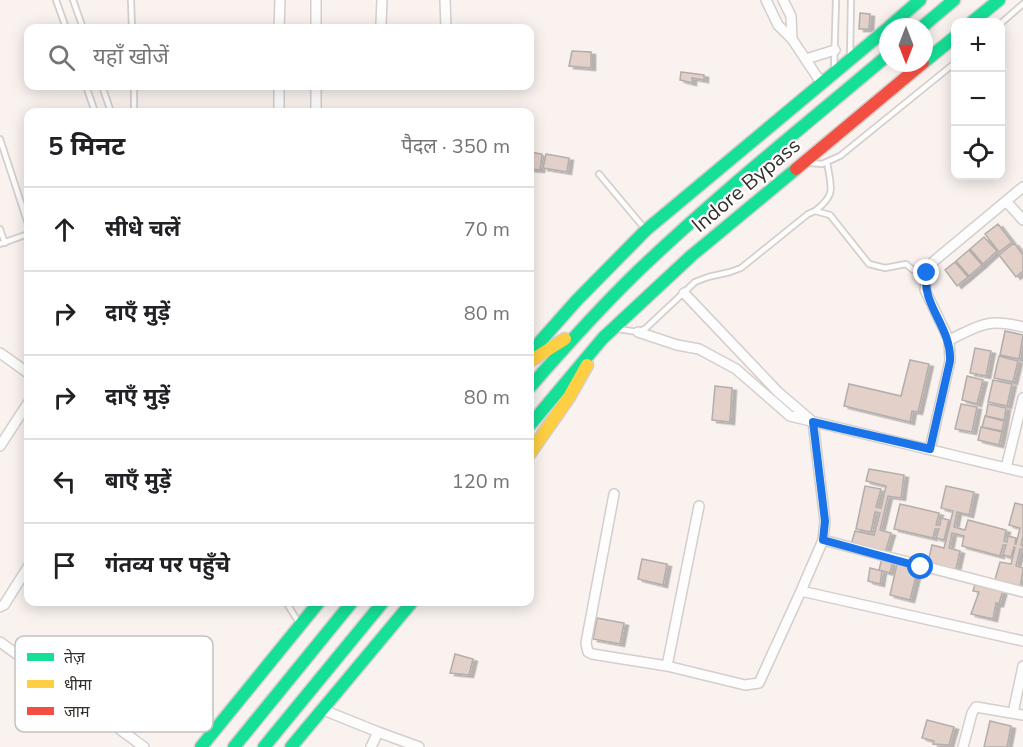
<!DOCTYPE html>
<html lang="hi">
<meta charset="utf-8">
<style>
body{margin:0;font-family:"Nunito Sans","Noto Sans Devanagari",sans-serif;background:#f2f2f2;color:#202124}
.controls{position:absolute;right:18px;top:18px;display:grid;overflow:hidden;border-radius:12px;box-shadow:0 3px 15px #0003}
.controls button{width:54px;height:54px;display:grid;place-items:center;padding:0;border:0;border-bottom:2px solid #e0e0e0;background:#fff;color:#202124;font:30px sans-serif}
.compass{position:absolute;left:879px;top:18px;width:54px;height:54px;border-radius:50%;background:#fff;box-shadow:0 3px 15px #0003;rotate:180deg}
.stop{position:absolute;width:18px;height:18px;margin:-14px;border:4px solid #1a73e8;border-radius:50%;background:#fff}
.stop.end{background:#1a73e8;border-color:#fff;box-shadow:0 2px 6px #0008}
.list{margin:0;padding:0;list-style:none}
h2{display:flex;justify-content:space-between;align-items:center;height:78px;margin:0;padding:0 24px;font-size:26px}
h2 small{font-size:20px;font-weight:400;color:#757577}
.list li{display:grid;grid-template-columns:39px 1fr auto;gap:18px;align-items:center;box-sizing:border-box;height:84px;padding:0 24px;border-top:2px solid #e0e0e0}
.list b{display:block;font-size:22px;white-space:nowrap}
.list em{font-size:20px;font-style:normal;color:#757577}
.icon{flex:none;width:33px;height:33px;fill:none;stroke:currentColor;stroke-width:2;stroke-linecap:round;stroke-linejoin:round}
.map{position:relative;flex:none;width:1023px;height:747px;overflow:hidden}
.search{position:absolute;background:#fff;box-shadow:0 3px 15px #0003;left:24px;top:24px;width:510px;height:66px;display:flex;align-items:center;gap:15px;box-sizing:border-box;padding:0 21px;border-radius:12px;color:#757577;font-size:22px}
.panel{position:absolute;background:#fff;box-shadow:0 3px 15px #0003;left:24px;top:108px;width:510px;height:498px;border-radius:12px}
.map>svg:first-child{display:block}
</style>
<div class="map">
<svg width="1023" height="747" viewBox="0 0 1023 747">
<defs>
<filter id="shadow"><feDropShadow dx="4.5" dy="2.5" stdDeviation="0" flood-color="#0004"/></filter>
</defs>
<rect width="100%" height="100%" fill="#f9f2ef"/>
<!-- building -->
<path fill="#e2d0c9" stroke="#b3aeab" stroke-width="1.5" filter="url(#shadow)" d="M860,13L870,14L869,29H859Z
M572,51L591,52V68L569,66Z
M681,72L704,75V80L692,78V83L680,80Z
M530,152L542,154L540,170L530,169Z
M546,154L569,158L567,172L543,168Z
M998,224L1012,242L999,252L985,234Z
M984,237L997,251L983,264L970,249Z
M1014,243L1023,255V271L1016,277L999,255Z
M969,250L982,265L969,276L956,261Z
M955,262L968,277L957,286L945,270Z
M1005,331L1023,335L1019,359L1000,355Z
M975,348L991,351L986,376L970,373Z
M999,356L1018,361L1013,382L994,378Z
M910,360L929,364L918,412L912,411L910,422L844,406L849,384L901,396Z
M967,376L983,380L977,404L962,400Z
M993,380L1012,384L1007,406L988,402Z
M715,386L732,388L730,422L712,420Z
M961,404L977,407L972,432L955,429Z
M988,404L1006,408L1004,420L986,416Z
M985,416L1004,421L1002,431L982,427Z
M981,427L1002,432L999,445L978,440Z
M869,469L904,475L901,498L888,496L880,530L891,533L885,553L851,545L855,531L874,535L880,513L875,512L871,532L856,529L865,486L881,489L876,507L881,508L886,486L866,481Z
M946,486L974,492L969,515L957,512L954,527L965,530L968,520L1006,530L1004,541L1007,542L1008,536L1016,538L1015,544H1016L1020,528L1009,525L1015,503L1023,505V536L1021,545L1023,546V550L1020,549L1016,566L1023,568L1020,590L994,583L1000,562L1011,564L1015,548L1014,547L1011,557L1003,555L1006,545H1003L1000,556L962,546L964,536L952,533L949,548L960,551L955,573L927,566L932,545L944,548L953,511L941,508Z
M900,504L939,513L936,525H940L941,518L949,520L944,540L936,538L939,529H935L933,538L894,529Z
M882,558L893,561L890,573L879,570Z
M642,559L667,564L663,585L638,579Z
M897,564L918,568L910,600L890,595Z
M870,568L882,571L880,584L868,581Z
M975,584L1003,590L999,604L996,603L993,619L971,614L979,592L973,591Z
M597,618L624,623L620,644L593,639Z
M455,654L473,659L469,675L450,673Z
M927,720L954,727L949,745L933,744L934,741L922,738Z
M990,721L1011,726L1007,747H984Z"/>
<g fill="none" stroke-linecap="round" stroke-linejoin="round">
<defs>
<path id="lane" d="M56,0L66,28
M73,0L83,28
M131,0L132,28
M1000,24L1023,4
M850,57L851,0
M834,69L836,0
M86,86L95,112
M102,86L111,112
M134,86V112
M0,139L28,224
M810,163L822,164L840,156L956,62
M599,174L645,229
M815,211C837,194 831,188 827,162
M0,229L5,243
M0,244L28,234
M618,329L638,332L646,328L695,282L708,277L730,272L741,268L808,214L815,211L830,215L869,264L885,268L906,264L913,270
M286,602L299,623"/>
<path id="street" d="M445,0L446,28
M766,0L778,25L792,39L822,84
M783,0L791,16L792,39
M381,24L382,0
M279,28L280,0
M316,28V0
M806,59L835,50
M279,112V86
M316,112V86
M1006,201L1023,220
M684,293L778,392L813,422L825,521L823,540L801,591L1023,641
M638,332L677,345L699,349L736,369L790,416L1023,472
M949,340C981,325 987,318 1023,327
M0,353L28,373
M0,446L28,403
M930,449L950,361L949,340L925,290L927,273L934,261L1023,187
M1006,468L1023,398
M614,494L586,643L588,652L592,654L667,666L745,685L759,683L801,591
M823,540L1023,592
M0,607L4,605L28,567
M0,642L144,747
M667,666L699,506
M321,709L378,732
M1013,713L1023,666
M371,747L378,732L419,747
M963,747L972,713L976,707L1023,715"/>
<path id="fast" d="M972,22L999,0
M889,27L920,0
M922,27L954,0
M924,62L956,36
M530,353L577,300L646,230L888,28
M530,387C564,348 599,309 636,273C716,196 803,127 888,55
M530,425L603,338L691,256L796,169
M201,747L319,602
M234,747L352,602
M264,747L383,602
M291,747L412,602"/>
<path id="slow" d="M530,361L565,339
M530,453L569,397L587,365"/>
<path id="jam" d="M796,169L923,63"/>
</defs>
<!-- lane casing -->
<use href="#lane" stroke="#d4cecc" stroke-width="8"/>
<!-- street casing -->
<use href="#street" stroke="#d4cecc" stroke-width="12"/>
<!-- fast casing -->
<use href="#fast" stroke="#d4cecc" stroke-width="15"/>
<!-- slow casing -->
<use href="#slow" stroke="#d4cecc" stroke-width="15"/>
<!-- jam casing -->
<use href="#jam" stroke="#d4cecc" stroke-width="15"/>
<!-- lane -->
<use href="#lane" stroke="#fefdfd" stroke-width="4.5"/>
<!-- street -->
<use href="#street" stroke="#fefdfd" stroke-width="9"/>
<!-- fast -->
<use href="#fast" stroke="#16e098" stroke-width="12"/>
<!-- slow -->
<use href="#slow" stroke="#ffcf43" stroke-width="12"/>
<!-- jam -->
<use href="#jam" stroke="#f24e42" stroke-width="12"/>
</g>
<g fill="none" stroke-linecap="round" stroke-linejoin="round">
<!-- route -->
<path stroke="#1a73e8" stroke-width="8" d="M921,567L823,540L825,521L813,422L930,449L950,361C952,327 920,304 927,273"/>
</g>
<g text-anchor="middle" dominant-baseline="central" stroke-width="4.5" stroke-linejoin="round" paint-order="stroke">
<!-- street labels -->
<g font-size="21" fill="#352f2c" stroke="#fff">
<text transform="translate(746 185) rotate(-40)">Indore Bypass</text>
</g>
</g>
<!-- legend -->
<rect x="15" y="636" width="198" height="96" rx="9" fill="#fff" stroke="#c2c1c0" stroke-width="1.5"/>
<rect x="27" y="653" width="27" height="8" fill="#16e098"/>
<rect x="27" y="680" width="27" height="8" fill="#ffcf43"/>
<rect x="27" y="707" width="27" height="8" fill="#f24e42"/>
<g font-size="16" fill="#352f2c">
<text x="64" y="663">तेज़</text>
<text x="64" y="690">धीमा</text>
<text x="64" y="717">जाम</text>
</g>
</svg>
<div class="controls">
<button>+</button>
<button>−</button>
<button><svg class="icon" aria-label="locate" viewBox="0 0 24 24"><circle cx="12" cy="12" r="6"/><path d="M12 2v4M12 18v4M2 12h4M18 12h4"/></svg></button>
</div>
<svg class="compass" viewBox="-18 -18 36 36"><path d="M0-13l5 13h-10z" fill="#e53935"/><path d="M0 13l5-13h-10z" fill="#757577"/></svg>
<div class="stop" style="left:921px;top:567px"></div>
<div class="stop end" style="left:927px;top:273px"></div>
<div class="search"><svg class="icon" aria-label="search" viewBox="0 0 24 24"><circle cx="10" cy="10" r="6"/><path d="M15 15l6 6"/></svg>यहाँ खोजें</div>
<section class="panel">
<h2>5 मिनट<small>पैदल · 350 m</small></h2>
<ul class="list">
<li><svg class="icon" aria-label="ahead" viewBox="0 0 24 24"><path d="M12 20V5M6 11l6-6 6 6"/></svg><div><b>सीधे चलें</b></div><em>70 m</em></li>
<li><svg class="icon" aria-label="right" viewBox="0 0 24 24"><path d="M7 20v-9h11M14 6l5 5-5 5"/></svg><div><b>दाएँ मुड़ें</b></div><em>80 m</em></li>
<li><svg class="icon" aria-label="right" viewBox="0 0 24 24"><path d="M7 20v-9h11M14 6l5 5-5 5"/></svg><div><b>दाएँ मुड़ें</b></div><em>80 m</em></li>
<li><svg class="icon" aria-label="left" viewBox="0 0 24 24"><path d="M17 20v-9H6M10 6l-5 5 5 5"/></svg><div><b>बाएँ मुड़ें</b></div><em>120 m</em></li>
<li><svg class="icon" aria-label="arrive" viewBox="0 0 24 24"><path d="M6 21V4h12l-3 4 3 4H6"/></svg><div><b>गंतव्य पर पहुँचे</b></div></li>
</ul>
</section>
</div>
